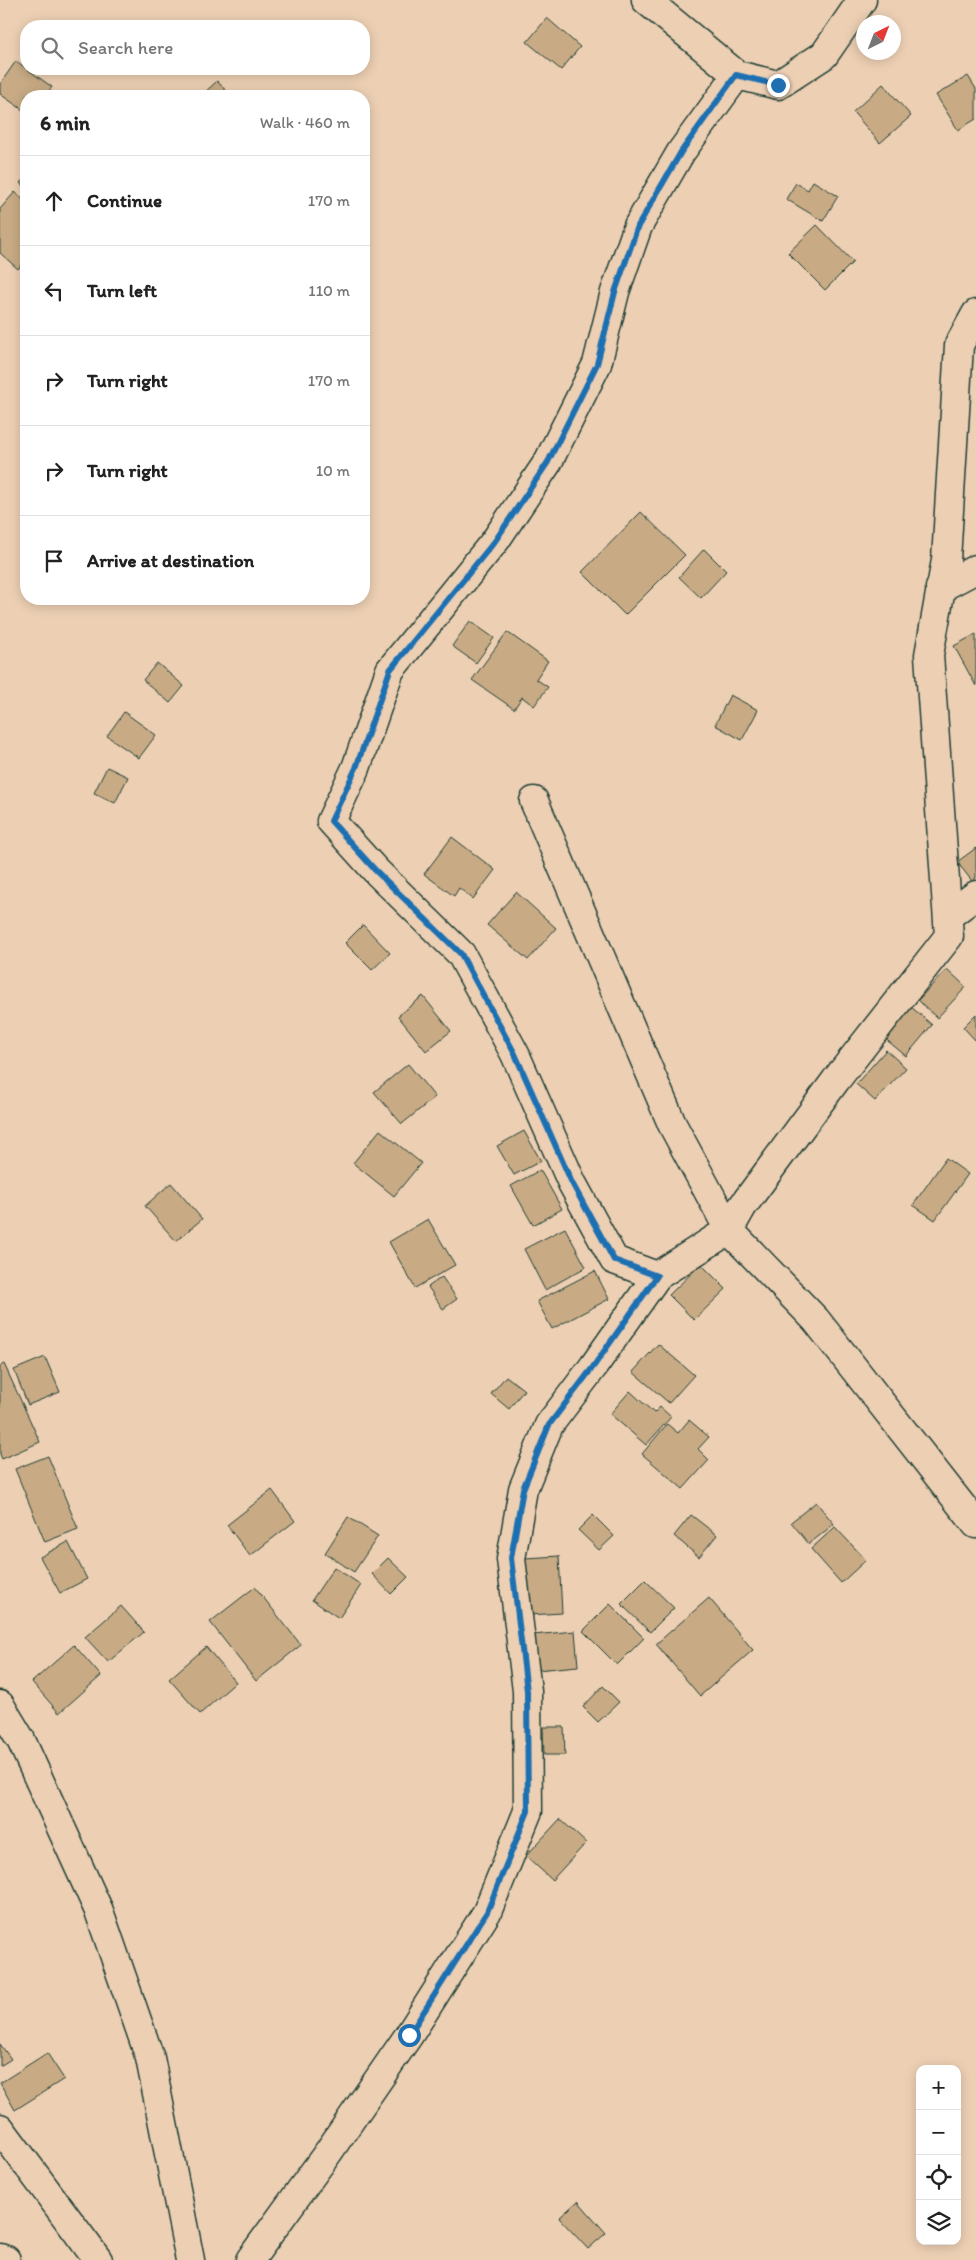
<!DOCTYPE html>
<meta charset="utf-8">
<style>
body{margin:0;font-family:Itim,sans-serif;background:#f6f6f6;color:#222}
.controls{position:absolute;right:15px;bottom:15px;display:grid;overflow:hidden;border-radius:10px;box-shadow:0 2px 12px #0003}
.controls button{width:45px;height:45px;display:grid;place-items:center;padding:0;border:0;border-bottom:1px solid #e0e0e0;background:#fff;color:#222;font:25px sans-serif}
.compass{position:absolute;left:856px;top:15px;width:45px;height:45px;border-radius:50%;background:#fff;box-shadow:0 2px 12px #0003;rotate:42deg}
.stop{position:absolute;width:15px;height:15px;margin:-11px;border:4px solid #1f6fb2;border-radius:50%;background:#fff}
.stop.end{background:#1f6fb2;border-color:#fff;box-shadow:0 1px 5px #0008}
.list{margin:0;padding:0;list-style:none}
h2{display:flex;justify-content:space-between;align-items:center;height:65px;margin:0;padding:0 20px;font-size:21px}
h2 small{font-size:16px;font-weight:400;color:#767676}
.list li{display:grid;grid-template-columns:32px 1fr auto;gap:15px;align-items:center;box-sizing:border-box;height:90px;padding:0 20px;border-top:1px solid #e0e0e0}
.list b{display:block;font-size:19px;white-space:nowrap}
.list em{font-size:16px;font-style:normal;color:#767676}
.icon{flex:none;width:28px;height:28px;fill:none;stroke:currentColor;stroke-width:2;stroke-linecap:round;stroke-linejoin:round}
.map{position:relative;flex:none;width:976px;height:2260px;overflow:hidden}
.search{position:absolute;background:#fff;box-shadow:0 2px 12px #0003;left:20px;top:20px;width:350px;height:55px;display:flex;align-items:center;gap:12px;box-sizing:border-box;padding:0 18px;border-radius:20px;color:#767676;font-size:19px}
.panel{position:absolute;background:#fff;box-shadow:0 2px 12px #0003;left:20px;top:90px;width:350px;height:515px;border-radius:20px}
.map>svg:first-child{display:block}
</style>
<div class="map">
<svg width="976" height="2260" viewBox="0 0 976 2260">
<rect width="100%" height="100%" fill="#edd0b4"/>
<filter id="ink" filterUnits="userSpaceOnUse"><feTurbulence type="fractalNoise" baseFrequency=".02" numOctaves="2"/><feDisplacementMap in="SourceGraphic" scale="10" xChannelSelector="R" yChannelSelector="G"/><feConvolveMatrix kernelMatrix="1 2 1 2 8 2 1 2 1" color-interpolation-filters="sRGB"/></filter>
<g filter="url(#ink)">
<!-- building -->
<path fill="#c8ab85" stroke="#1f3d34" d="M547,18L580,47L561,70L527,42Z
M16,61L52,87L45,96H26V112L0,94V84Z
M968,76L976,89V119L958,130L936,95Z
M217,81L231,96H201Z
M883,84L911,116L880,143L853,112Z
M26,176V188L20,183Z
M813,181L838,196L823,221L786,199L796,183L808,190Z
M15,192L26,202V259L18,269L0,253V209Z
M817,225L853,262L825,290L788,253Z
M641,512L685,555L625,615L582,572Z
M704,549L726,571L701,598L679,577Z
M470,621L494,638L476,663L452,646Z
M507,632L548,661L536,679L548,687L534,706L522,697L514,709L472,680Z
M976,634V686L954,646Z
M157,663L184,686L170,703L143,680Z
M730,695L758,710L742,740L715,725Z
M124,712L156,735L139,758L107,736Z
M107,767L128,777L115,803L94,793Z
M452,837L495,870L473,899L459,888L454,896L424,874Z
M976,848V878L972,881L957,862Z
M516,892L556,928L528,960L487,925Z
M363,925L390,953L372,970L345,943Z
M947,969L966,987L937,1018L918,1000Z
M423,996L451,1031L426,1051L398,1016Z
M909,1005L932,1025L906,1056L883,1037Z
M976,1014V1041L963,1027Z
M886,1050L906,1068L875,1101L856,1084Z
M408,1064L435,1097L402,1124L374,1092Z
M380,1130L421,1163L394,1196L353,1163Z
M524,1131L541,1161L514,1175L497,1146Z
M946,1158L968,1174L935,1220L913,1205Z
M540,1170L562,1209L533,1225L511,1186Z
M171,1183L202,1219L176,1241L145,1206Z
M428,1219L455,1265L415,1288L389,1242Z
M565,1228L586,1267L545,1290L524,1249Z
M701,1264L726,1289L694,1320L669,1295Z
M595,1271L609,1299L552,1329L537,1301Z
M442,1277L457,1299L443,1309L428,1287Z
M658,1344L694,1375L669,1403L633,1372Z
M45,1357L60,1392L28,1405L14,1370Z
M4,1364L40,1442L2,1459L0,1454V1366Z
M506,1376L524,1390L509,1409L491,1394Z
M630,1391L654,1413L660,1407L671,1417L646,1445L610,1414Z
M689,1420L709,1437L698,1449L709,1460L683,1489L642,1454L667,1424L678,1433Z
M48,1456L78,1529L45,1542L15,1469Z
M272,1490L295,1521L250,1556L227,1525Z
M816,1502L834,1524L809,1544L791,1522Z
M593,1515L614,1536L599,1550L578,1530Z
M691,1515L717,1535L699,1557L674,1536Z
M348,1517L378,1536L354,1572L325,1553Z
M835,1527L866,1560L841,1583L811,1549Z
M68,1542L87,1579L60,1593L40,1557Z
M559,1556L562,1613L529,1615L525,1558Z
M388,1558L408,1577L391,1594L372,1574Z
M334,1567L361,1585L339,1618L312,1600Z
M645,1580L674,1608L650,1632L621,1604Z
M255,1587L301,1645L256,1681L210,1622Z
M709,1598L753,1650L700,1696L656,1644Z
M610,1604L644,1638L617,1665L583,1631Z
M121,1606L144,1632L108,1662L85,1637Z
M575,1631L578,1666L537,1670L533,1635Z
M74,1645L101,1676L59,1713L32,1682Z
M206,1647L236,1682L200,1714L169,1679Z
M603,1686L619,1702L598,1722L583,1707Z
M543,1727H564L565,1755H544Z
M560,1819L586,1843L552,1880L526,1856Z
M0,2044L11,2059L0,2066Z
M47,2053L64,2079L15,2110L0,2083Z
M578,2201L606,2233L588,2249L559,2218Z"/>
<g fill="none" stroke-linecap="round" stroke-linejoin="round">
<defs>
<path id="street" d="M646,0L737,75L778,85L824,55L862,0
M976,314L959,345L946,560L929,655L949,936L836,1080L742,1207L729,1230L816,1320L976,1524
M940,588L976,569
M948,916L976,895
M657,1276L614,1260L572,1183L515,1054L461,954L376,871L331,821L356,768L390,670L495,541L548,462L597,364L615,292L638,226L681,152L737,75
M0,1705L21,1740L99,1911L150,2058L190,2260
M0,2128L98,2260
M0,2258L6,2260
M250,2260L327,2154L409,2035L487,1912L528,1811L527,1691L511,1559L523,1489L549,1425L593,1367L657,1276L729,1230L672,1124L534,801"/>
</defs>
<!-- street casing -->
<use href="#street" stroke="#1f3d34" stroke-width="31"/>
<!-- street -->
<use href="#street" stroke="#edd0b4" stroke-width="28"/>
</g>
</g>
<g fill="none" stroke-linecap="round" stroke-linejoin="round" filter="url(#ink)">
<!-- route -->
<path stroke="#1f6fb2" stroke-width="6" d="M409,2035L487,1912L528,1811L527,1691L511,1558L523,1489L549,1425L593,1367L657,1276L614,1260L572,1183L515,1054L461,954L376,871L331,821L356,768L390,670L495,541L548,462L597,364L615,292L638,226L681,152L736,75L778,85"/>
</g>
</svg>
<div class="controls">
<button>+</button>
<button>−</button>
<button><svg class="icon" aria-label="locate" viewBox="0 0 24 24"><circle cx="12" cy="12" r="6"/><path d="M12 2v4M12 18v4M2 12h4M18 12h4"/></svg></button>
<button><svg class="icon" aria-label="layers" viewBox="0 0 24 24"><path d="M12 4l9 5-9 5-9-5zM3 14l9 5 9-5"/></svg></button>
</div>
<svg class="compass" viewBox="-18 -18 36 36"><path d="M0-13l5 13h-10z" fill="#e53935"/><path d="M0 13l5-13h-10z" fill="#767676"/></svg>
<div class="stop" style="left:409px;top:2035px"></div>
<div class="stop end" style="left:778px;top:85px"></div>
<div class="search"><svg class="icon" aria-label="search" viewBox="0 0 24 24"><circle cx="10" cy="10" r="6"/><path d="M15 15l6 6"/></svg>Search here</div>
<section class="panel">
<h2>6 min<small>Walk · 460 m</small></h2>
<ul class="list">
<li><svg class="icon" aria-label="ahead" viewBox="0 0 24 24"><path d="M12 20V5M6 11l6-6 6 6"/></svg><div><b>Continue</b></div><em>170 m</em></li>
<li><svg class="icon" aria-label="left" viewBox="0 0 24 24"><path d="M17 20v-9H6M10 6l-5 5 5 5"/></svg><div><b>Turn left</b></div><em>110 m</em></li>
<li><svg class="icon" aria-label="right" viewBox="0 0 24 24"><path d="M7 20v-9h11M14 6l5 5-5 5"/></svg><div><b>Turn right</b></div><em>170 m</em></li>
<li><svg class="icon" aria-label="right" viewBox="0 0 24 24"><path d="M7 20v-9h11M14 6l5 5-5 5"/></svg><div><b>Turn right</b></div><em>10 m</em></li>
<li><svg class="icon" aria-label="arrive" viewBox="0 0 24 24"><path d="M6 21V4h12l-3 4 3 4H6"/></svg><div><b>Arrive at destination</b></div></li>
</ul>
</section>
</div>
